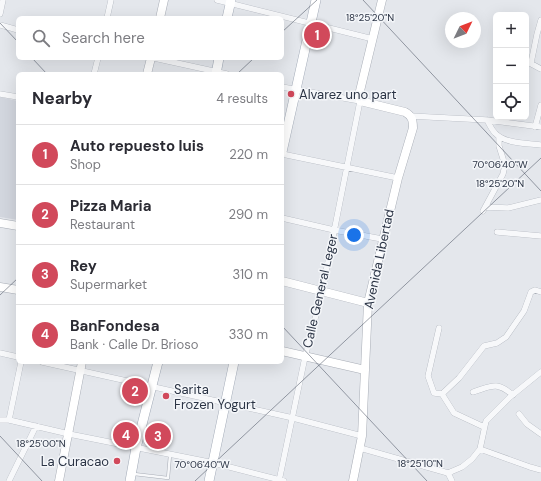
<!DOCTYPE html>
<meta charset="utf-8">
<style>
body{margin:0;font-family:"DM Sans",sans-serif;background:#f7f7f7;color:#2b2b33}
.controls{position:absolute;right:12px;top:12px;display:grid;overflow:hidden;border-radius:6px;box-shadow:0 4px 16px #0002}
.controls button{width:36px;height:36px;display:grid;place-items:center;padding:0;border:0;border-bottom:1px solid #e1e1e2;background:#fff;color:#2b2b33;font:20px sans-serif}
.compass{position:absolute;left:445px;top:12px;width:36px;height:36px;border-radius:50%;background:#fff;box-shadow:0 4px 16px #0002;rotate:47deg}
.you{position:absolute;left:354px;top:235px;width:14px;height:14px;margin:-10px;border:3px solid #fff;border-radius:50%;background:#1a73e8;box-shadow:0 0 0 6px #1a73e833}
.badge{display:grid;place-items:center;width:26px;height:26px;border-radius:50%;background:#d1495b;color:#fff;font-size:13px;font-weight:700}
.pin{position:absolute;translate:-50% -50%;border:2px solid #fff;box-shadow:0 1px 4px #0006}
.list{margin:0;padding:0;list-style:none}
h2{display:flex;justify-content:space-between;align-items:center;height:52px;margin:0;padding:0 16px;font-size:17px}
h2 small{font-size:13px;font-weight:400;color:#7c7c81}
.list li{display:grid;grid-template-columns:26px 1fr auto;gap:12px;align-items:center;box-sizing:border-box;height:60px;padding:0 16px;border-top:1px solid #e1e1e2}
.list b{display:block;font-size:15px;white-space:nowrap}
.list p{margin:0;font-size:13px;white-space:nowrap;color:#7c7c81}
.list em{font-size:13px;font-style:normal;color:#7c7c81}
.icon{flex:none;width:22px;height:22px;fill:none;stroke:currentColor;stroke-width:2;stroke-linecap:round;stroke-linejoin:round}
.map{position:relative;flex:none;width:541px;height:481px;overflow:hidden}
.search{position:absolute;background:#fff;box-shadow:0 4px 16px #0002;left:16px;top:16px;width:268px;height:44px;display:flex;align-items:center;gap:10px;box-sizing:border-box;padding:0 14px;border-radius:6px;color:#7c7c81;font-size:15px}
.panel{position:absolute;background:#fff;box-shadow:0 4px 16px #0002;left:16px;top:72px;width:268px;height:292px;border-radius:6px}
.map>svg:first-child{display:block}
</style>
<div class="map">
<svg width="541" height="481" viewBox="0 0 541 481">
<rect width="100%" height="100%" fill="#e4e7ec"/>
<!-- built -->
<path fill="#d2d6de" d="M0,97L18,101V220L0,217Z"/>
<g fill="none" stroke-linecap="round" stroke-linejoin="round">
<defs>
<path id="lane" d="M134,474L168,478L170,455"/>
<path id="street" d="M217,0L373,39
M0,14L3,0
M107,18L111,0
M0,25L18,30
M154,58L227,74
M526,61L541,69
M531,63L537,34L541,20
M94,74L98,58
M0,94L18,97
M410,116L487,120L541,127
M487,120C489,124 492,130 495,133C505,144 527,143 541,145
M535,127L541,105
M282,154L398,178
M485,207L508,208L541,200
M483,211L503,174L505,165L499,146V137
M282,218L334,230L382,239
M497,232L541,236
M439,328L428,376L434,393L442,394L454,413L484,427
M0,353L18,357
M42,362L293,418L362,436
M473,392C492,386 496,381 513,395
M442,394L459,378L484,346L497,343L506,337L524,311L531,292L535,290L541,292
M519,414L527,424L541,434
M0,420H9L69,434L214,463L284,481
M9,420L21,362
M360,448L448,473L462,467L472,459L480,449L486,421L510,397L541,372
M480,449L530,467L541,470
M448,473L452,481
M9,481L36,426
M279,481L305,357L322,292L360,101L282,87"/>
<path id="secondary" d="M160,18L164,0
M147,74L151,58
M0,223L18,226
M282,281L368,303
M0,287L18,290
M282,351L365,370
M59,481L82,362
M353,481L362,436L368,303L398,178L413,128C413,120 412,116 405,112L360,101L359,95L382,0"/>
<path id="primary" d="M227,18L231,0
M216,74L219,58
M282,152L316,0
M130,481L136,448L158,362
M209,481L234,362"/>
</defs>
<!-- lane casing -->
<use href="#lane" stroke="#a9aeb7" stroke-width="3.5"/>
<!-- street casing -->
<use href="#street" stroke="#a9aeb7" stroke-width="6"/>
<!-- secondary casing -->
<use href="#secondary" stroke="#a9aeb7" stroke-width="9"/>
<!-- primary casing -->
<use href="#primary" stroke="#a3abb8" stroke-width="10"/>
<!-- lane -->
<use href="#lane" stroke="#f7f8fa" stroke-width="2.5"/>
<!-- street -->
<use href="#street" stroke="#f7f8fa" stroke-width="5.5"/>
<!-- secondary -->
<use href="#secondary" stroke="#fff" stroke-width="8"/>
<!-- primary -->
<use href="#primary" stroke="#fff" stroke-width="9"/>
</g>
<!-- ticks -->
<path fill="none" stroke="#2b3445" stroke-width="1" stroke-opacity="0.45" d="M363,0L541,191M0,23L18,42M282,32L317,0M32,58L47,74M237,74L254,58M0,295L18,278M282,326L427,481M0,436L42,481M195,481L541,158"/>
<!-- markers -->
<g fill="#d1495b" stroke="#f4f6f9" stroke-width="1.5">
<circle cx="291" cy="94" r="4"/>
<circle cx="166" cy="396" r="4"/>
<circle cx="117" cy="461" r="4"/>
</g>
<g text-anchor="middle" dominant-baseline="central" stroke-width="3" stroke-linejoin="round" paint-order="stroke">
<!-- poi labels -->
<g font-size="13" fill="#2b3445" stroke="#f4f6f9" text-anchor="start">
<text x="299" y="94">Alvarez uno part</text>
<text x="174" y="389">Sarita<tspan x="174" dy="15">Frozen Yogurt</tspan></text>
<text x="109" y="461" text-anchor="end">La Curacao</text>
</g>
<!-- street labels -->
<g font-size="13" fill="#2b3445" stroke="#f4f6f9">
<text transform="translate(379 259) rotate(-78)">Avenida Libertad</text>
<text transform="translate(320 291) rotate(-77)">Calle General Leger</text>
</g>
</g>
<g font-size="10" text-anchor="middle" fill="#2b3445" stroke="#f4f6f9" stroke-width="3" stroke-linejoin="round" paint-order="stroke">
<text x="370" y="21">18°25'20"N</text>
<text x="500" y="168">70°06'40"W</text>
<text x="500" y="187">18°25'20"N</text>
<text x="41" y="447">18°25'00"N</text>
<text x="420" y="467">18°25'10"N</text>
<text x="202" y="468">70°06'40"W</text>
</g>
</svg>
<div class="controls">
<button>+</button>
<button>−</button>
<button><svg class="icon" aria-label="locate" viewBox="0 0 24 24"><circle cx="12" cy="12" r="6"/><path d="M12 2v4M12 18v4M2 12h4M18 12h4"/></svg></button>
</div>
<svg class="compass" viewBox="-18 -18 36 36"><path d="M0-13l5 13h-10z" fill="#e53935"/><path d="M0 13l5-13h-10z" fill="#7c7c81"/></svg>
<div class="you"></div>
<div class="pin badge" style="left:317px;top:35px">1</div>
<div class="pin badge" style="left:135px;top:391px">2</div>
<div class="pin badge" style="left:158px;top:436px">3</div>
<div class="pin badge" style="left:126px;top:435px">4</div>
<div class="search"><svg class="icon" aria-label="search" viewBox="0 0 24 24"><circle cx="10" cy="10" r="6"/><path d="M15 15l6 6"/></svg>Search here</div>
<section class="panel">
<h2>Nearby<small>4 results</small></h2>
<ul class="list">
<li><span class="badge">1</span><div><b>Auto repuesto luis</b><p>Shop</p></div><em>220 m</em></li>
<li><span class="badge">2</span><div><b>Pizza Maria</b><p>Restaurant</p></div><em>290 m</em></li>
<li><span class="badge">3</span><div><b>Rey</b><p>Supermarket</p></div><em>310 m</em></li>
<li><span class="badge">4</span><div><b>BanFondesa</b><p>Bank · Calle Dr. Brioso</p></div><em>330 m</em></li>
</ul>
</section>
</div>
